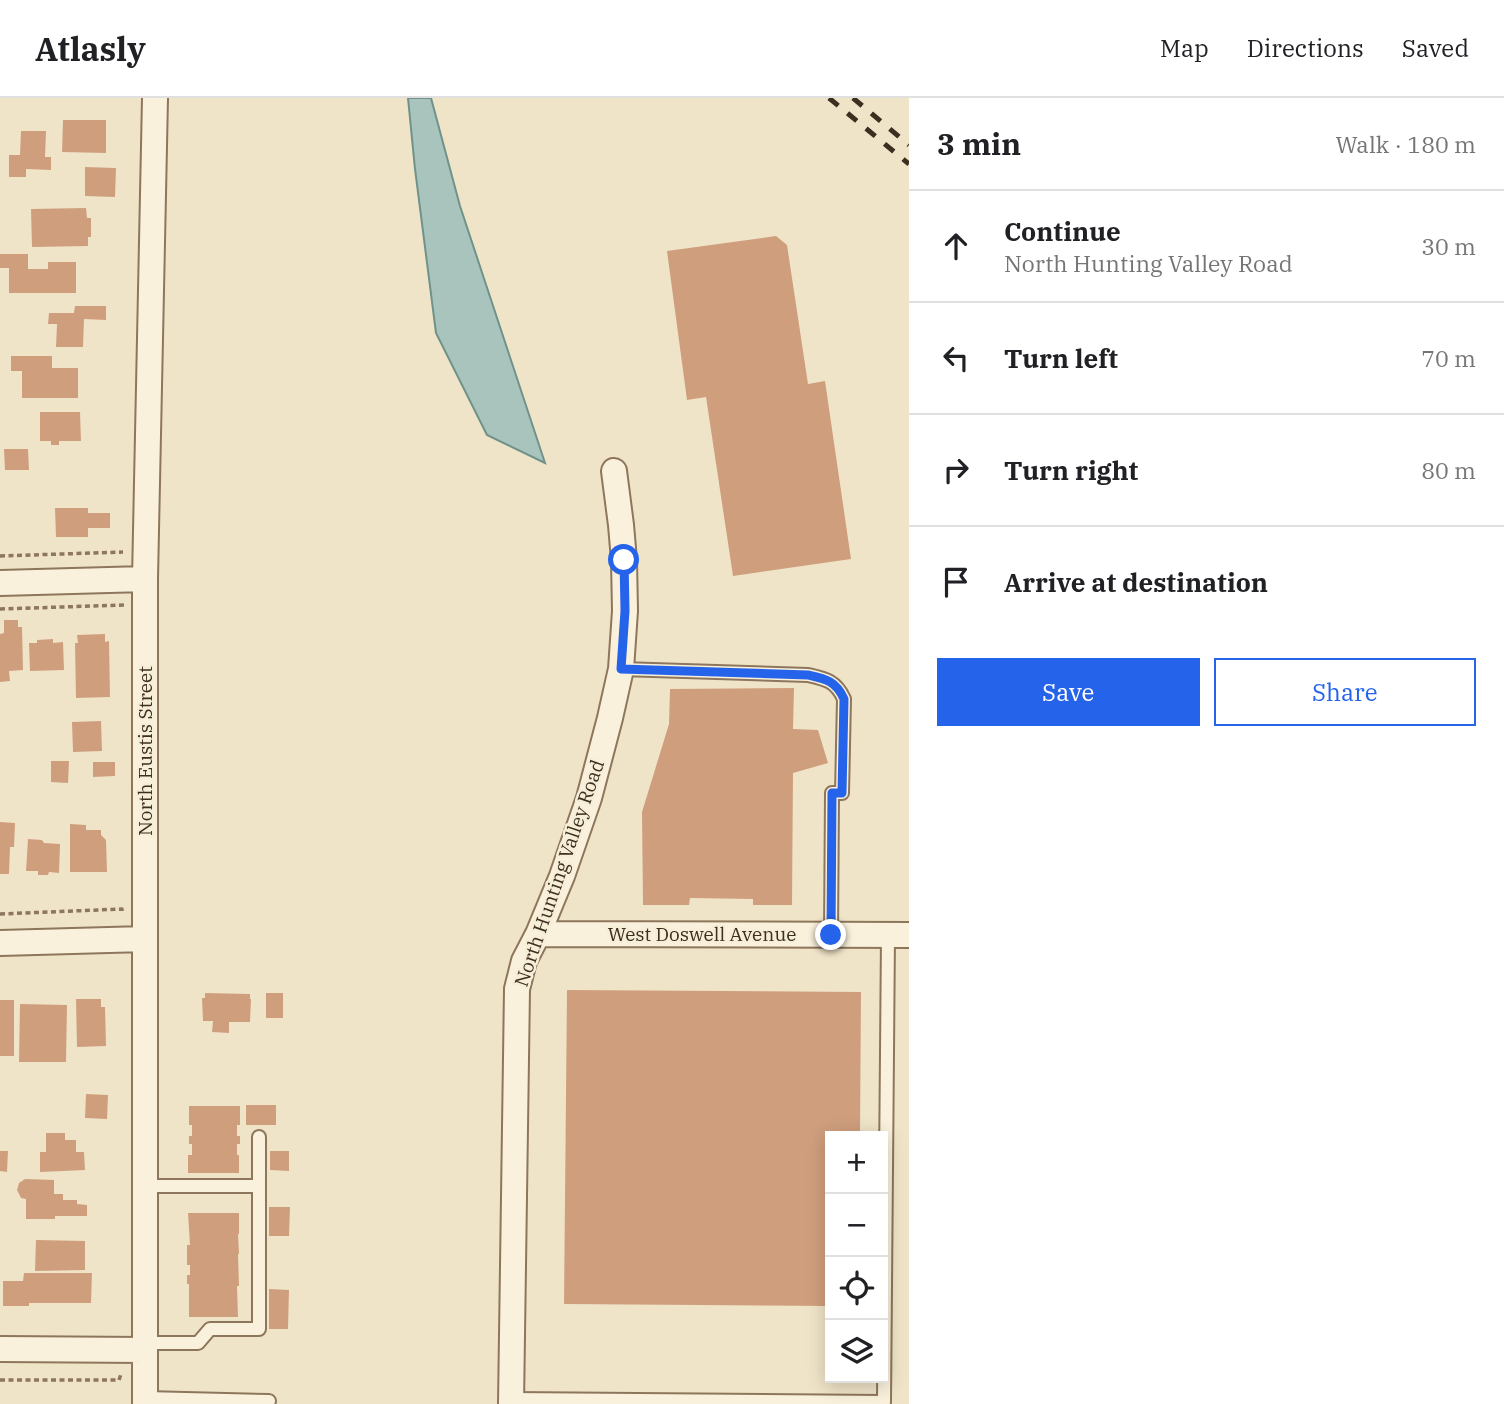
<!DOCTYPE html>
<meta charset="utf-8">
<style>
body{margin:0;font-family:"IBM Plex Serif",serif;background:#f6f6f6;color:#202124}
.controls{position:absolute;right:21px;bottom:21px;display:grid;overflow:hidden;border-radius:0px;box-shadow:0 4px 18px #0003}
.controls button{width:63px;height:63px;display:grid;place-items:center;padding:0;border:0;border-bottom:2px solid #e0e0e0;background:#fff;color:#202124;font:35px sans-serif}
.stop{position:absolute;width:21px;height:21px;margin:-16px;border:5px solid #2563eb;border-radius:50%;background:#fff}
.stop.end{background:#2563eb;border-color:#fff;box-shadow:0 2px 7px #0008}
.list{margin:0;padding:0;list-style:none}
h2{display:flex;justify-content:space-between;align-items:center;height:91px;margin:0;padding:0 28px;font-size:30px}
h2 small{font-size:23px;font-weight:400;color:#757577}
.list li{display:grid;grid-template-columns:46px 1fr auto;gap:21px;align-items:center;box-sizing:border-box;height:112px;padding:0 28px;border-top:2px solid #e0e0e0}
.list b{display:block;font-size:26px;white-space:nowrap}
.list p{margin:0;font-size:23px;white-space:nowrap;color:#757577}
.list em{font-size:23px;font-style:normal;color:#757577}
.actions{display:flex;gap:14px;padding:21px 28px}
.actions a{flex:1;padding:16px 0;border:2px solid #2563eb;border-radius:0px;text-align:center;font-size:24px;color:#2563eb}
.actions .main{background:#2563eb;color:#fff}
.icon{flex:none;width:38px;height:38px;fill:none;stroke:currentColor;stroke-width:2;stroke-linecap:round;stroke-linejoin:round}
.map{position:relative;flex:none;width:909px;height:1306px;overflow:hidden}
header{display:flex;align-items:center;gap:42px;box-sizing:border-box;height:98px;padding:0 35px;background:#fff;border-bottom:2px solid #e0e0e0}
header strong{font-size:33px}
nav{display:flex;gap:38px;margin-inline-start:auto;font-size:24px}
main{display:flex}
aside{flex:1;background:#fff}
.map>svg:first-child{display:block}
</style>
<header>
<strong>Atlasly</strong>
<nav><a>Map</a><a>Directions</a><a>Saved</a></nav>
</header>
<main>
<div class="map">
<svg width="909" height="1306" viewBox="0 0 909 1306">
<rect width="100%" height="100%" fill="#f0e4c8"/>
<!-- water -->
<path fill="#a9c4bc" stroke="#6f938a" stroke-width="2" d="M408,0H431L460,108L545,365L487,337L436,235L415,71Z"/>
<!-- building -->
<path fill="#cf9f7d" d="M63,22H106V55L62,54Z
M21,33H46L45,59H51V72L26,71V79H9V57H20Z
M85,69L116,70L115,99L85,98Z
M86,110L87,120H91V139H88V148L32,149L31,111Z
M776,138L787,147L808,286L825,283L851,461L733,478L706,299L687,302L667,153Z
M0,156H28V171H48V164H76V195H9V170H0Z
M75,208H106V222L84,221L83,249H56L57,226H48L49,215H74Z
M11,258H52V270H78V300H22V273H11Z
M40,314H80L81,343H59V347H51V343H40Z
M4,351H28L29,372H5Z
M55,410H88V415H110V430H88V439H56Z
M4,522H18V529H22L23,572L9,573L10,583L0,584V536L4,535Z
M105,536V544L109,543L110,599L76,600L75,545H78L77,537Z
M53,541V545L63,544L64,572L30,573L29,545H37V542Z
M794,590L793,631L818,632L828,665L793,675L792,807H753V801L690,800L689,807H643L642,714L669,626L670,591Z
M101,623L102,653L73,654L72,624Z
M51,663H69L68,685L51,684Z
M93,664H115V678L93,679Z
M0,724L15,725L14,749H10L9,776H0Z
M70,726L86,727V732H101V737L106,742L107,774H70Z
M28,741L42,742L44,745L60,746L59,775L49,774L48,777H38V773H26Z
M567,892L861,894L860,1038H830V1208L564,1206Z
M205,895L250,896V901H251L250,924H229V935L212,934L213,923H203L202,900H205Z
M266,895H283V920H266Z
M76,901H101V909H105L106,948L77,949Z
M0,902H14V958H0Z
M20,906L67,907L66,964H19Z
M86,996L108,997L107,1021L85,1020Z
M246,1007H276V1027H246Z
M189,1008H240V1027H237V1038H240V1046H237V1057H239V1075H188V1057H192V1046H189V1038H192V1027H189Z
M46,1035H65V1042H76V1054H84L85,1072L40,1074V1054H46Z
M0,1053H8L7,1074L0,1073Z
M270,1053H289V1073L270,1072Z
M25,1081L54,1082V1096H63V1102H77V1106L87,1107V1118H55V1121H26V1101L21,1100L17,1092L19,1085Z
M269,1109H290L289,1138H269Z
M188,1115H239V1136H238L239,1156H238L239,1188H237L238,1219H189V1186H187V1177H190V1167H187V1147H190Z
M36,1142L85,1143V1172L35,1173Z
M24,1175H92L91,1205H29V1208H3V1183H23Z
M269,1191L289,1192L288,1231H269Z"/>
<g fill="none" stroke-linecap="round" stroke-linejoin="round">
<defs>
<path id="lane" d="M621,571L808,577C826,581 836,583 844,601L842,695H832L831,837
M145,1088H259
M145,1245H198L210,1231H259V1039
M145,1300L269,1303
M511,1301L884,1304L888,837"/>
<path id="street" d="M0,485L145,481
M538,836L909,837
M0,845L145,841
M0,1251L145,1252
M145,1306V481L155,0
M511,1306L517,891L524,863L538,836L562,778L589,700L610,620L621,571L625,513L624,462L621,427L614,373"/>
</defs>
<!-- lane casing -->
<use href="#lane" stroke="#8d765c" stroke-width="16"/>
<!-- street casing -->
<use href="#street" stroke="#8d765c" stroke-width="28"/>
<!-- path -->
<path stroke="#8d765c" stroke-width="3.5" stroke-dasharray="5 3.5" stroke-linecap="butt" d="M0,458L123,454
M0,511L124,507
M0,816L122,811V813
M0,1282H119L121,1276"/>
<!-- lane -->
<use href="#lane" stroke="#faf1dc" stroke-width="12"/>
<!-- street -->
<use href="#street" stroke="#faf1dc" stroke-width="24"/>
<!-- rail -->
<path stroke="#3d2e20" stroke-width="5" stroke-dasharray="12 12" stroke-linecap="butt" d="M829,0L909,66
M853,0L909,47"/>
</g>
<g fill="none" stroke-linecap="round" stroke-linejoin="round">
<!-- route -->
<path stroke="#2563eb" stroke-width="9" d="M624,462L625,513L621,571L808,577C826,581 836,583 844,601L842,695H832L831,837"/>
</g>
<g text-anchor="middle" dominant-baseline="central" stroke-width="5" stroke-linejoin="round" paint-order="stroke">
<!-- street labels -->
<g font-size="19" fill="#3d2e20" stroke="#f7eed8">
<text transform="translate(145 653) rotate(-90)">North Eustis Street</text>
<text transform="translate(559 775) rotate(-71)">North Hunting Valley Road</text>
<text x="702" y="836">West Doswell Avenue</text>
</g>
</g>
</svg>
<div class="controls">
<button>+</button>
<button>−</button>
<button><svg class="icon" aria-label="locate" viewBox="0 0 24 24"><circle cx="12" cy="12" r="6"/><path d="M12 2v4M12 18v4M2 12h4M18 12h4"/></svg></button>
<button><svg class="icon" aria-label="layers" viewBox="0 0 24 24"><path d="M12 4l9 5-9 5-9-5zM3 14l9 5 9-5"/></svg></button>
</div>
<div class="stop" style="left:624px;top:462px"></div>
<div class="stop end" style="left:831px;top:837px"></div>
</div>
<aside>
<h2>3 min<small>Walk · 180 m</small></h2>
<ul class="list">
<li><svg class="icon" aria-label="ahead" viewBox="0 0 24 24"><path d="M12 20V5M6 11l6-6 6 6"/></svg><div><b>Continue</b><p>North Hunting Valley Road</p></div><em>30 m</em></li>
<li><svg class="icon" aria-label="left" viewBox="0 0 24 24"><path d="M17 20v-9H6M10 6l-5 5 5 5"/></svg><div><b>Turn left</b></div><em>70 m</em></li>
<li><svg class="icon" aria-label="right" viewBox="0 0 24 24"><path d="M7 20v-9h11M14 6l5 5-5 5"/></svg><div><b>Turn right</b></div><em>80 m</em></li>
<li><svg class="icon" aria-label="arrive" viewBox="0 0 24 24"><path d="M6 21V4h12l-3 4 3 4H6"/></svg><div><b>Arrive at destination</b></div></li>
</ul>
<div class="actions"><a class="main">Save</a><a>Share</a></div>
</aside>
</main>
